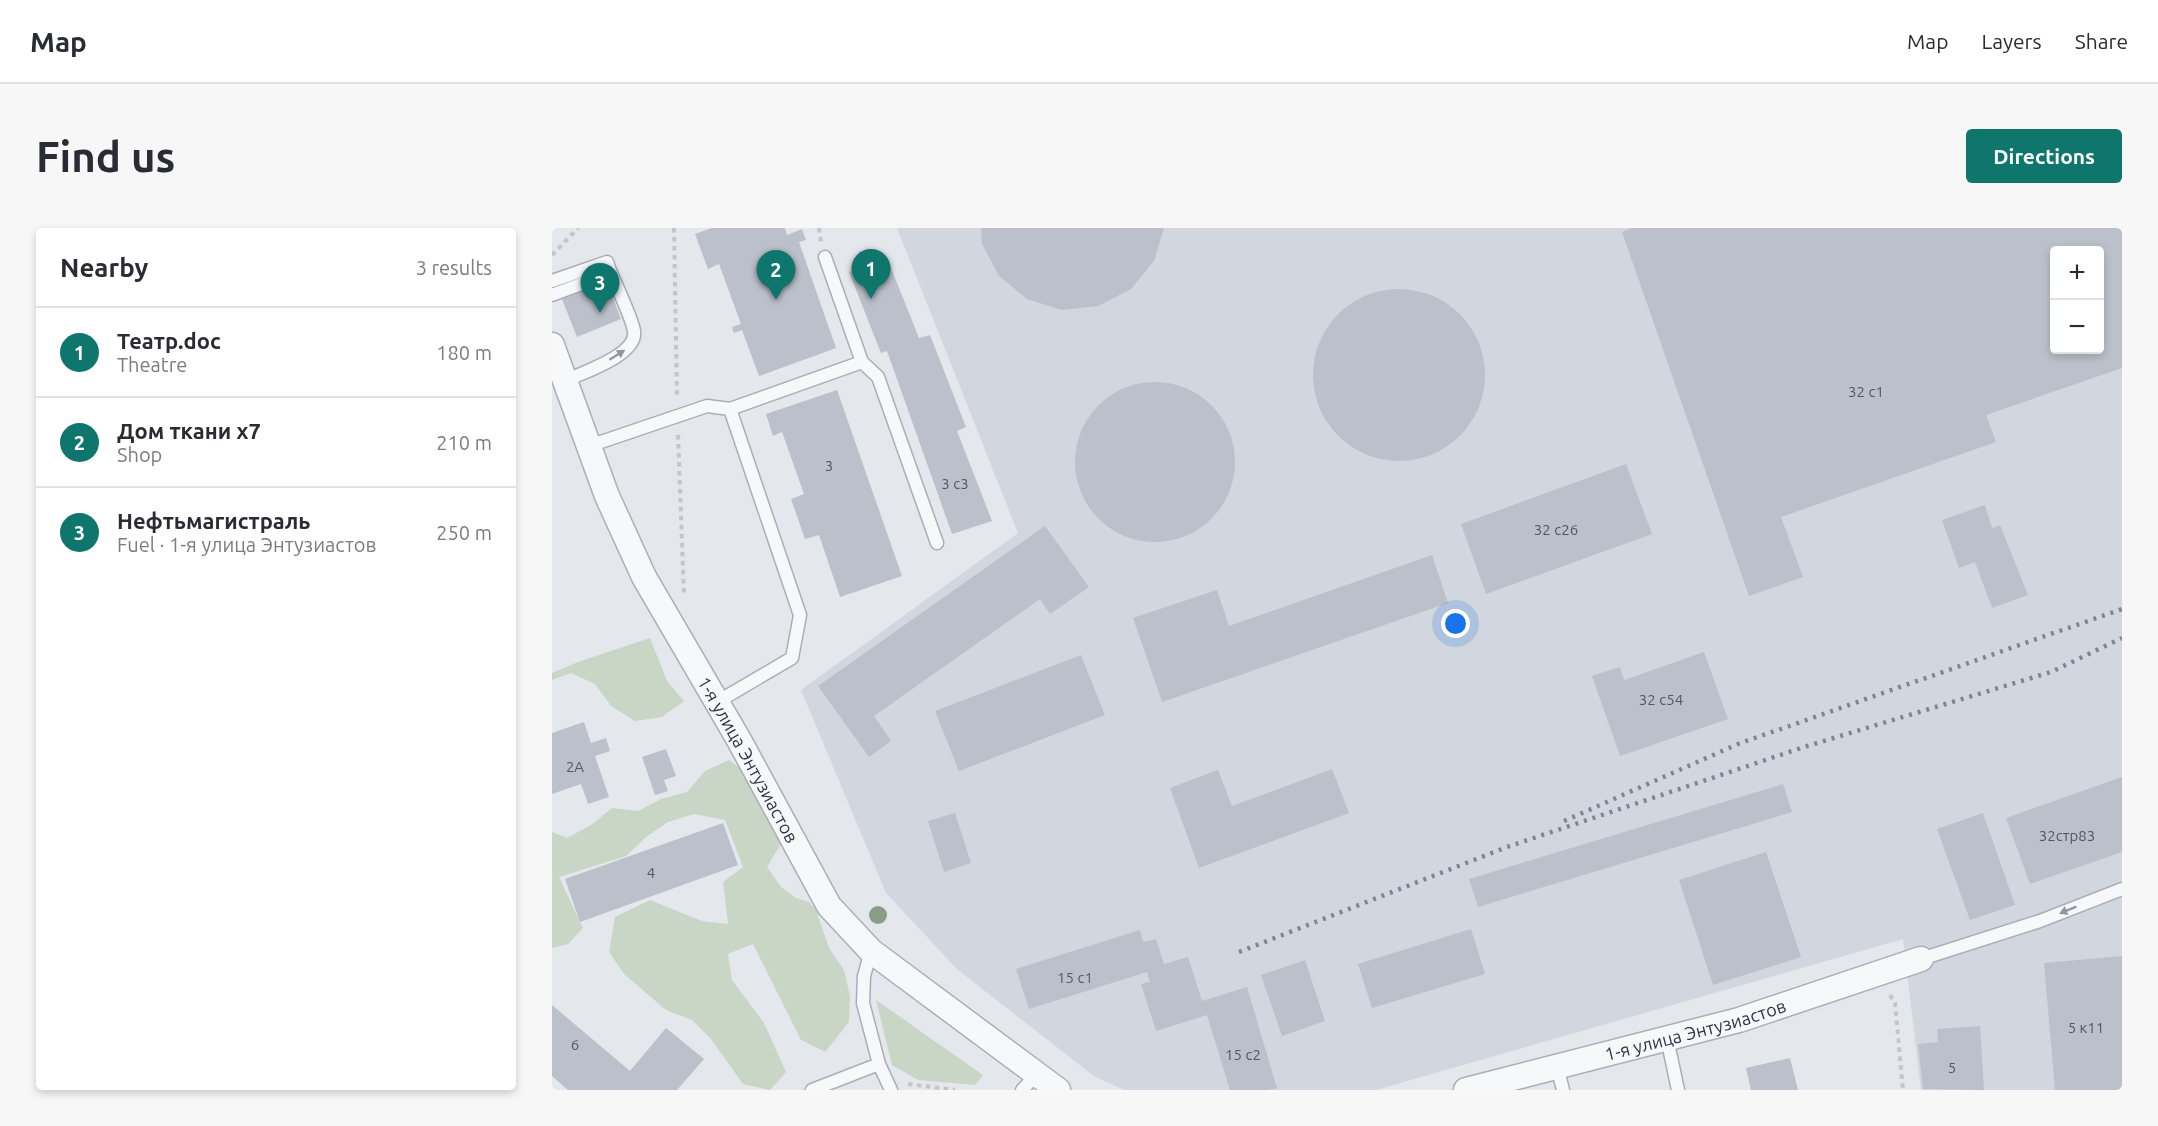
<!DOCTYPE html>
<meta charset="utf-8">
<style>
body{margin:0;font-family:Ubuntu,sans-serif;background:#f7f7f7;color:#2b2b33}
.controls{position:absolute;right:18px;top:18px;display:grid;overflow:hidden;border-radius:6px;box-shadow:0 3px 9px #0003}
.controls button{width:54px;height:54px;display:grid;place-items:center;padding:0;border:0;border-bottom:2px solid #e1e1e2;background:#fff;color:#2b2b33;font:30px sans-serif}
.you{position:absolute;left:904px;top:396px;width:21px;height:21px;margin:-15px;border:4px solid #fff;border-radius:50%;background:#1a73e8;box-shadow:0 0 0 9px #1a73e833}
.badge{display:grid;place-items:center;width:39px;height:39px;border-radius:50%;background:#0f766e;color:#fff;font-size:20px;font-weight:700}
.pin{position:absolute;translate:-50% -50px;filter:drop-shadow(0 2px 3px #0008)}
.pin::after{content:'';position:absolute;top:32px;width:21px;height:18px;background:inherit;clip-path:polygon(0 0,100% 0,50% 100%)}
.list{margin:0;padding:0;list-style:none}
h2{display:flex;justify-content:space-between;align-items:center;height:78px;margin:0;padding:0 24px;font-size:26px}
h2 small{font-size:20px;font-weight:400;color:#7c7c81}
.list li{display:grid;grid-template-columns:39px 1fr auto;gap:18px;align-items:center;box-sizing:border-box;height:90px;padding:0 24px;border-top:2px solid #e1e1e2}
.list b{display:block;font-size:22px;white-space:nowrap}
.list p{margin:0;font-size:20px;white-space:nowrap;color:#7c7c81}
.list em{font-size:20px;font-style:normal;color:#7c7c81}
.map{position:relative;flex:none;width:1570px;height:862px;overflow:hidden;border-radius:6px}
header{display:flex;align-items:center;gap:36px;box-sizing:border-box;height:84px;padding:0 30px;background:#fff;border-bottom:2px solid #e1e1e2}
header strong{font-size:28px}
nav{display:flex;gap:33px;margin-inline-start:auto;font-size:21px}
.intro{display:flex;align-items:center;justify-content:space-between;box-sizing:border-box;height:144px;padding:0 36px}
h1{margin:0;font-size:42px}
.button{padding:15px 27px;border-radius:6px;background:#0f766e;color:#fff;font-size:21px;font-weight:700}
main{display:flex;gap:36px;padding:0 36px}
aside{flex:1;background:#fff;border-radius:6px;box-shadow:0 3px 9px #0003}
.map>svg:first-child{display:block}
</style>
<header>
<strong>Map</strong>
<nav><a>Map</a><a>Layers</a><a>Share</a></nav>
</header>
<div class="intro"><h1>Find us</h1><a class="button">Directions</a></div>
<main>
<aside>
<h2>Nearby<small>3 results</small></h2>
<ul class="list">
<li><span class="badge">1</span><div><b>Театр.doc</b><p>Theatre</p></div><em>180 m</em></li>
<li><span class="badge">2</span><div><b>Дом ткани x7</b><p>Shop</p></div><em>210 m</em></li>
<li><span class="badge">3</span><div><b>Нефтьмагистраль</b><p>Fuel · 1-я улица Энтузиастов</p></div><em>250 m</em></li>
</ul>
</aside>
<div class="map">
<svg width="1570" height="862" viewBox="0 0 1570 862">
<rect width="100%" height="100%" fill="#e4e7ec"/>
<!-- built -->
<path fill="#d2d6de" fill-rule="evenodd" d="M345,0H1570V862H1369L1351,711L824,862H572L542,848L406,742L334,665L249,462L466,305ZM1502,22H1548V122H1502Z"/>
<!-- green -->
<path fill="#c9d6c5" d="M98,410L115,453L132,473L110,489L83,493L59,478L43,456L19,445L0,452V445L26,434Z
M177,532L199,548L226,589L229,616L215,639L229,659L244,670L257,674L264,682L277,720L292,742L298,768L297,794L273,824L249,812L201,716L176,726L180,752L212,795L234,844L218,862L191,856L159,811L140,792L114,782L72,746L57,724L63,689L98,672L150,693L176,696L171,654L191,639L173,592L142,586L116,594L94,609L74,628L7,649L31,700L16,716L0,720V604L15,610L39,597L60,580L86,583L109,571L135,564L153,543Z
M324,772L431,847L423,857L366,852L340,837Z"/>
<!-- building -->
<path fill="#bbc0ca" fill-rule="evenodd" d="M160,0H233L235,7L250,1L254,12L247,14L284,120L207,148L190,102L182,105L180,99L189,96L167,36L156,41L143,6Z
M429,0H612L602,33L579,61L546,78L510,82L475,71L447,48L430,16Z
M1080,0H1570V140L1434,187L1444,214L1229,289L1251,349L1197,368L1070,4ZM1502,22H1548V122H1502Z
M335,30L367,110L378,107L414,199L405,203L440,293L400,306L335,123L329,125L297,44Z
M47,34L69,91L25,109L2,51Z
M761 147a86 86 0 1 1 172 0a86 86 0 1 1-172 0Z
M523 234a80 80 0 1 1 160 0a80 80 0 1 1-160 0Z
M285,162L350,348L288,369L267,307L253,311L239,271L252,266L230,204L221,208L214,186Z
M1074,236L1100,306L934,366L909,296Z
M1433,277L1440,300L1448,297L1476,367L1440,380L1423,334L1407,340L1390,292Z
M493,298L537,359L498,386L488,371L322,488L339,513L317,529L266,458Z
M880,327L896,375L610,474L581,390L665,362L677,398Z
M1152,424L1176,491L1068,528L1040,448L1068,439L1072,452Z
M529,427L553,487L407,543L383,483Z
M32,494L39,515L54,510L58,523L43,528L57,569L36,576L29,556L0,566V505Z
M114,521L124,548L112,552L116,563L103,567L90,529Z
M780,541L797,585L647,640L618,560L666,542L680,578Z
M1570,549V624L1478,656L1454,590Z
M1231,556L1240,584L926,679L917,651Z
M403,585L419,635L392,644L376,593Z
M1431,585L1463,677L1418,692L1385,601Z
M171,595L186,637L28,694L13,651Z
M1214,624L1249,729L1161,757L1127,652Z
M919,701L933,746L820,780L806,736Z
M588,702L591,714L604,711L612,736L636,729L650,773L695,759L725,860L715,862H678L655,787L604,803L589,756L598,754L595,744L477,781L464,741Z
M1570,728V862H1503L1492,735Z
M753,732L773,793L730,808L709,747Z
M0,777L78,843L114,800L152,831L125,862H16L0,848Z
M1428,798L1432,862L1371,861L1366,816L1386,814L1385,801Z
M1238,830L1246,862H1199L1194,840Z"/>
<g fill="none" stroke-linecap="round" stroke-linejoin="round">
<defs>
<path id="service" d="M273,29L310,134
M0,53L55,34L59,45L0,67
M13,153C31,144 86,127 82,103C80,90 65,59 59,45
M178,181L310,134L326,149L385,315
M37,218L155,178L178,181L248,387L240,430L165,474
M319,723L312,748L311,775L327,836L339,862
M1369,731L1488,693L1570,661
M1115,810L1126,862
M1005,838L1011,862
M260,862L327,836
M470,862L484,847"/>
<g id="minor">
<path id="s1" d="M0,117L55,268L92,349L187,512L277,678L319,723L506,862"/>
<path id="s2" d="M914,862L1187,792L1369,731"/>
</g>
</defs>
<!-- service casing -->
<use href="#service" stroke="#a9aeb7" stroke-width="15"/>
<!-- minor casing -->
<use href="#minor" stroke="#a9aeb7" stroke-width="27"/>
<!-- path -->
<path stroke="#c2c5cb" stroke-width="4" stroke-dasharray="4.5 4.5" stroke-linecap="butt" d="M122,0L125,169
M267,0L269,14
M0,27L26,0
M126,207L132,367
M1338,767L1343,775L1351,862
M356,856L403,862"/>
<!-- service -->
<use href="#service" stroke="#f7f8fa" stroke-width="12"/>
<!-- minor -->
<use href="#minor" stroke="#f7f8fa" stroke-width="24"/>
<!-- rail -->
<path stroke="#7d8696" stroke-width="4.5" stroke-dasharray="3 6" stroke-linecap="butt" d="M1012,593L1186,516L1570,381
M687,724L955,619L1252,519L1499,444L1570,410"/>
</g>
<!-- trees -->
<circle fill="#899d89" cx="326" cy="687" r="9"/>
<!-- one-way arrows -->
<defs><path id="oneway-solid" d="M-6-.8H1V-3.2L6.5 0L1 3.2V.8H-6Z" transform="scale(1.5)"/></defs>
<g fill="#9196a0">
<use href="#oneway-solid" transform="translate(65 127) rotate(-32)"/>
<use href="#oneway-solid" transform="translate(1516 682) rotate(158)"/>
</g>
<g text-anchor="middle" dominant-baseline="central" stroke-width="4.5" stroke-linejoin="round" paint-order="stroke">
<!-- number labels -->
<g font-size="15" fill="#4f5766">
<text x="1314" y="163">32 с1</text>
<text x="277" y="237">3</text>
<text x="403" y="255">3 с3</text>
<text x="1004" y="301">32 с26</text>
<text x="1109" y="471">32 с54</text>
<text x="23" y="538">2А</text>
<text x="1515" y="607">32стр83</text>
<text x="99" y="644">4</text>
<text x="523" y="749">15 с1</text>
<text x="1534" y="799">5 к11</text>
<text x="23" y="816">6</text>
<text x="691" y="826">15 с2</text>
<text x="1400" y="839">5</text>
</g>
<!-- street labels -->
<g font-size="18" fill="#2b3445" stroke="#f4f6f9">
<text stroke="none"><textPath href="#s1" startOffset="460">1-я улица Энтузиастов</textPath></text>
<text stroke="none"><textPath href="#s2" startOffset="237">1-я улица Энтузиастов</textPath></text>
</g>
</g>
</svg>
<div class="controls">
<button>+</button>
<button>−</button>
</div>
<div class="you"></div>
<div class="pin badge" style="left:319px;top:71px">1</div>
<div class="pin badge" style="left:224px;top:72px">2</div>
<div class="pin badge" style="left:48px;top:85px">3</div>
</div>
</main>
